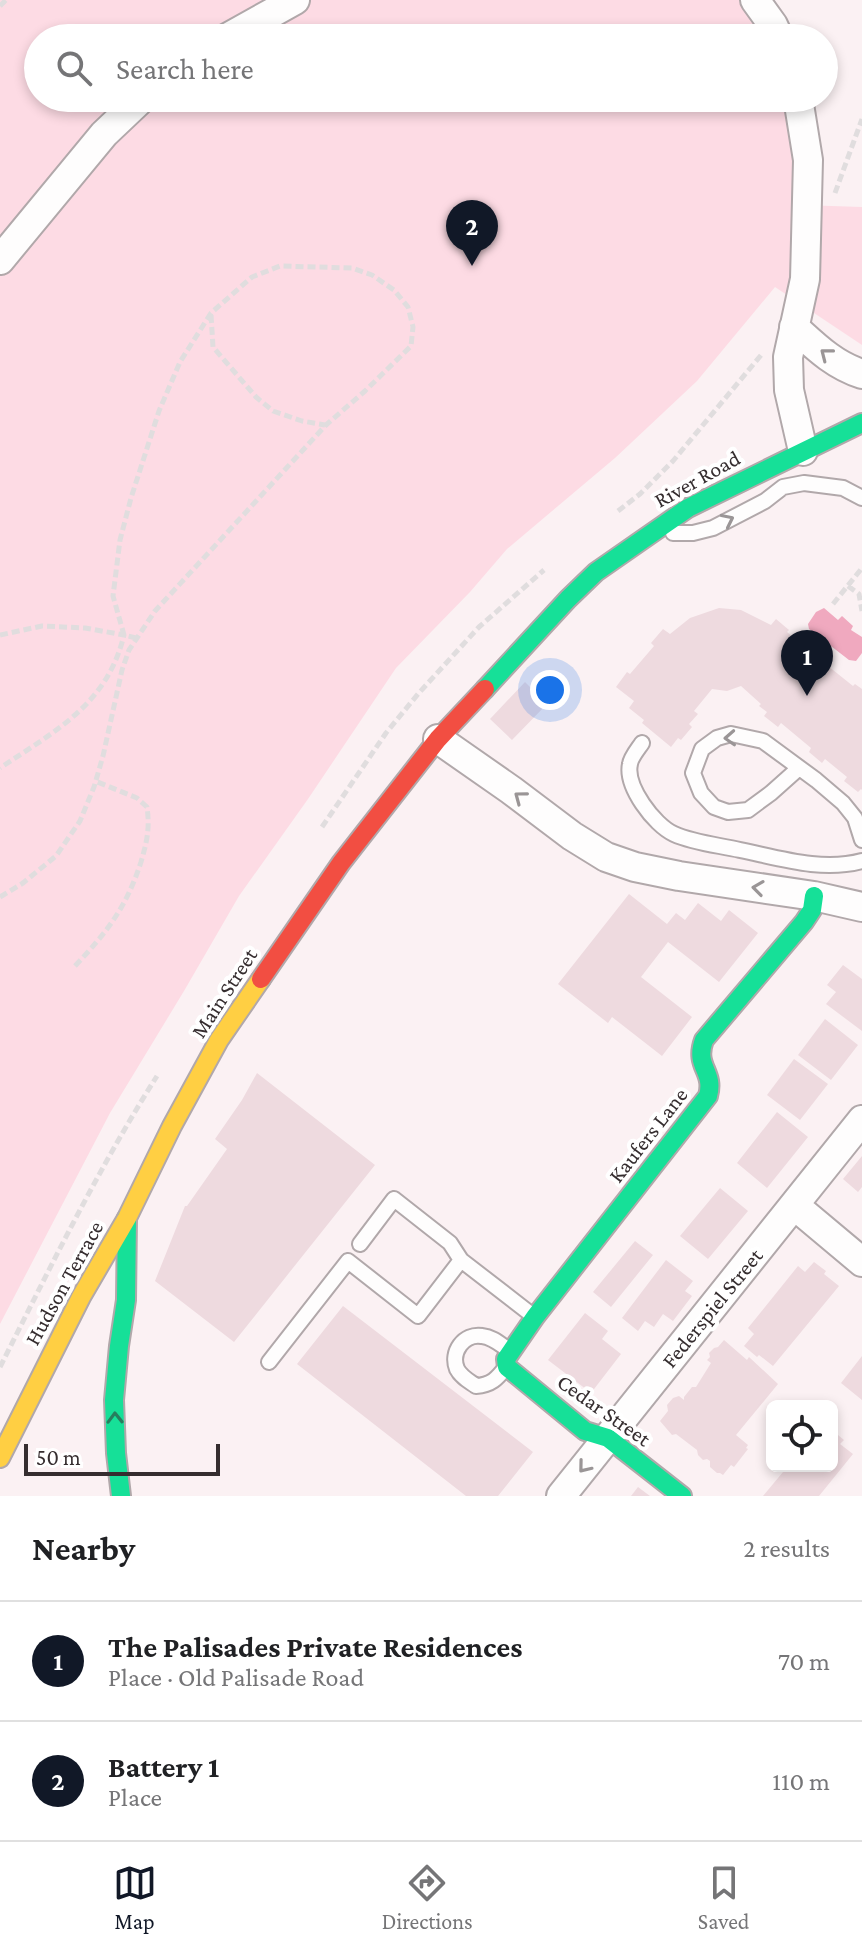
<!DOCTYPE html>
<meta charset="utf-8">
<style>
body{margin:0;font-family:"Crimson Pro",serif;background:#f2f2f2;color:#202124}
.controls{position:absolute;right:24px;bottom:24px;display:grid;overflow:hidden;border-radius:12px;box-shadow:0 4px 12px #0003}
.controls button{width:72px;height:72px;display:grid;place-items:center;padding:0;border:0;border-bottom:2px solid #e0e0e0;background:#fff;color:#202124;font:40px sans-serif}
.scale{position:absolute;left:24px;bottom:20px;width:196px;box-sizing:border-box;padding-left:8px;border:4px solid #352d2f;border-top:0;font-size:22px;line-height:28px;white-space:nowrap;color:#352d2f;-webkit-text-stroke:6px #fff;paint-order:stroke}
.you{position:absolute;left:550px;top:690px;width:28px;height:28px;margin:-20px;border:6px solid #fff;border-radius:50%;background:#1a73e8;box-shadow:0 0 0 12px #1a73e833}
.badge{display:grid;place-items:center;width:52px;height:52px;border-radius:50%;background:#111827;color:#fff;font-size:26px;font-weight:700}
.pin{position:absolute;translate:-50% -66px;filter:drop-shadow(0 2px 4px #0008)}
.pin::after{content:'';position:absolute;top:42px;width:28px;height:24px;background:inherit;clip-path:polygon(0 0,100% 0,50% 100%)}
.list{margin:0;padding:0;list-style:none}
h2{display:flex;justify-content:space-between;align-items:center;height:104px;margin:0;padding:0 32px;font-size:34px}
h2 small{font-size:26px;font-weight:400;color:#757577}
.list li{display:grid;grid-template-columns:52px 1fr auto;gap:24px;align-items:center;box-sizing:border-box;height:120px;padding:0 32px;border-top:2px solid #e0e0e0}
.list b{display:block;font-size:30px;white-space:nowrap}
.list p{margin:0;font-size:26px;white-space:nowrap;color:#757577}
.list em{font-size:26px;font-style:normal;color:#757577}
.icon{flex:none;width:44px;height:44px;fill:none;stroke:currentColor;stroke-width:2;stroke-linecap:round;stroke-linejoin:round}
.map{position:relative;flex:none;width:862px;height:1496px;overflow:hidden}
.search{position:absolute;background:#fff;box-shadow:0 4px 12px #0003;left:24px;right:24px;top:24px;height:88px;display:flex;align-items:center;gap:20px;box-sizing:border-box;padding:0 28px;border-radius:44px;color:#757577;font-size:30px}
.sheet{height:344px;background:#fff}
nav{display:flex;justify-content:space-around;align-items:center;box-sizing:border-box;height:112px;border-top:2px solid #e0e0e0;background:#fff;font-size:22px;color:#757577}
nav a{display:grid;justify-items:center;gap:4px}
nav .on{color:#111827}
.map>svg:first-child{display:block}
</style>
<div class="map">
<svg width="862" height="1496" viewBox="0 0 862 1496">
<rect width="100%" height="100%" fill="#fbf1f3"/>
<!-- green -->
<path fill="#fddbe4" d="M0,0H770L776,38H38V98H785L801,205L862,207V345L775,287L697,381L615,458L507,549L470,592L396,668L308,799L239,896L184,991L110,1113L0,1324Z"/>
<!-- water -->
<path fill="#f0a9bf" d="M824,608L838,620L842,616L853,626L851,630L862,637V653L856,661L849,660L809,629L808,624L816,612Z"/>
<!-- building -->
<path fill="#eedadf" d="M719,608L741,610L771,625L776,619L789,630L787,632L816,656L818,654L830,663L828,666L853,686L855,684L862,689V790L861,789L858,792L844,781L847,777L825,759L822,763L809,752L811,748L781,723L778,727L764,716L767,712L759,706L761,704L741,686L727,691L712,689L694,711L698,714L689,724L692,727L681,740L678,738L671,747L642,723L644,720L629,708L634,701L616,687L627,672L630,674L654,646L651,643L663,629L670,634L690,618Z
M525,682L547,704L512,740L490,719Z
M629,894L667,924L676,913L685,920L698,903L721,921L729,910L758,933L719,982L668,942L641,977L692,1017L662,1056L612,1017L608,1023L558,984Z
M843,965L862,979V1031L826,1004L836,992L827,985Z
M825,1019L858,1045L831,1080L798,1055Z
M794,1059L828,1084L800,1120L767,1095Z
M257,1073L375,1165L234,1342L155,1281L185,1206H187L227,1149L215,1139L242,1100Z
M777,1112L808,1137L767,1188L737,1163Z
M862,1156V1187L858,1192L843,1179Z
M720,1188L748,1211L708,1259L680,1236Z
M635,1241L653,1255L611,1307L593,1292Z
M666,1260L693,1281L685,1291L692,1296L673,1321L663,1314L654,1327L645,1321L638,1331L622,1318Z
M814,1262L826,1271L824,1274L839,1286L773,1366L759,1355L757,1357L744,1346L754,1334L748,1328L798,1266L805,1272Z
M343,1306L533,1452L498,1496H466L297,1364Z
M585,1313L608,1331L602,1339L621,1354L591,1393L548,1360Z
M724,1340L747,1360L749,1357L778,1384L736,1435L748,1445L746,1448L748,1449L734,1467L731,1465L723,1475L720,1473H717L710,1467V1461L707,1459L703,1460L698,1455L697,1450L676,1434L672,1435L660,1421L668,1411L667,1405L673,1398L679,1396L684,1400V1397L692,1387H696L711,1363L707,1360L710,1357L709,1353L714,1348L718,1347Z
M862,1356V1400L841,1383Z
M832,1430L844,1440L840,1444L853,1454L819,1496H763L788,1466H832Z
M638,1487L650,1496H631Z"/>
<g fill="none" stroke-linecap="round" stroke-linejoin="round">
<defs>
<path id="lane" d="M673,533H693L713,528L765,501L783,487L804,483L843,488L862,498
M642,743C638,749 631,757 630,764C625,786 654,825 674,834C694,843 718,845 740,850C779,858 822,872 862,861
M799,768L771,793L748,810L728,812L714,807L701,793L693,773L702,749L717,738L731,734L763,741L816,780L843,803L855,818L862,840
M360,1244L394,1199L450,1243L461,1260
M269,1362L348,1261L418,1316L461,1260L532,1315
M506,1367C497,1379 491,1385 476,1386C469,1381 461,1377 457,1369C450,1352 464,1333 482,1336C493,1337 501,1345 510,1351"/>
<path id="street" d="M755,0L773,25L779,38
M227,38L295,0
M798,98L808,160L805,279L788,357L789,390L803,451
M0,260L104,134L142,98
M794,327C816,347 834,365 862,374
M438,739L511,790L572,836L606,857L635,867L679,876L814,896L862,907
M794,1205L862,1262
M561,1496L862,1120"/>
<path id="fast" d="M485,689L568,599L596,572L688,508L862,423
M121,1496L116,1453L114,1400L119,1346L126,1300L127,1218
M682,1496L608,1438L585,1431L507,1367L506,1359L535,1317L708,1096C715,1071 694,1067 704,1040L804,922L812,910L814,896"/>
<path id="slow" d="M0,1458L81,1297L127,1218L172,1126L219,1040L261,979"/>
<path id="jam" d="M261,979L341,863L438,739L485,689"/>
</defs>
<!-- lane casing -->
<use href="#lane" stroke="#b1a8aa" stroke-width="18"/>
<!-- street casing -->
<use href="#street" stroke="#b1a8aa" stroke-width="32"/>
<!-- fast casing -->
<use href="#fast" stroke="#b1a8aa" stroke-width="22"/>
<!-- slow casing -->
<use href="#slow" stroke="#b1a8aa" stroke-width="22"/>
<!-- jam casing -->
<use href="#jam" stroke="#b1a8aa" stroke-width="22"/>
<!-- path -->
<path stroke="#e0ddde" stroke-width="5" stroke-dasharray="8 4" stroke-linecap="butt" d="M0,6L6,0
M835,193L862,119
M211,315L213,347L256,397L273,411L302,421L325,425
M618,511L640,494L673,461L762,354
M848,586L859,594L862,611
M833,604L862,568
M0,635L42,626L85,628L124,635C107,705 55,731 0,768
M322,827L386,733L418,694L479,627L544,570
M0,897L23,883L56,856L80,821L94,787L103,756L122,670L129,650L155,611L326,425L365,391L411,346L413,327L408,307L394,290L372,275L352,268L280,266L252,277L211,313L180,362L159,411L131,498L120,540L113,596L124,635L136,638
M75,966C107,932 126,908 141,862C147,841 150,829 147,807L137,798L95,781
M0,1367C50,1268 98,1169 157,1076"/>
<!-- lane -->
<use href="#lane" stroke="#fefdfd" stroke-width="14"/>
<!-- street -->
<use href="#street" stroke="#fefdfd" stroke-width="28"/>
<!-- fast -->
<use href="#fast" stroke="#16e098" stroke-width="18"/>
<!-- slow -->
<use href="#slow" stroke="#ffcf43" stroke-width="18"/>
<!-- jam -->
<use href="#jam" stroke="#f24e42" stroke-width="18"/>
</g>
<!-- one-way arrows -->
<defs><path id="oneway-chevron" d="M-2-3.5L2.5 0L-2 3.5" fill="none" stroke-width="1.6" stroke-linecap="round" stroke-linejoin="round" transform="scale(2)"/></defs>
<g stroke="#9a9596">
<use href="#oneway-chevron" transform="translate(826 354) rotate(-142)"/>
<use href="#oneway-chevron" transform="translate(728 520) rotate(-26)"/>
<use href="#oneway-chevron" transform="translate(730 738) rotate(177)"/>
<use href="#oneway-chevron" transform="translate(520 797) rotate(-143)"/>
<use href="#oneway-chevron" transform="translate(758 888) rotate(-172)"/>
<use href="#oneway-chevron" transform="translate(584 1467) rotate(129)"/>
</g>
<use stroke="#277e5e" href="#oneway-chevron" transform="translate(115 1418) rotate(-91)"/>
<g text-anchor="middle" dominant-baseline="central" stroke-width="8" stroke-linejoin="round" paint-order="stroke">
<!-- street labels -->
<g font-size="22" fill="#352d2f" stroke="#fff">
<text transform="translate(697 479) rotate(-29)">River Road</text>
<text transform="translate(224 993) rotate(-57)">Main Street</text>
<text transform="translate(648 1135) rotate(-52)">Kaufers Lane</text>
<text transform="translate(64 1283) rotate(-61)">Hudson Terrace</text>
<text transform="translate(712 1308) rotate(-51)">Federspiel Street</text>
<text transform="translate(604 1410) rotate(35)">Cedar Street</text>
</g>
</g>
</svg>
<div class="controls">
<button><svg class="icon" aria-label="locate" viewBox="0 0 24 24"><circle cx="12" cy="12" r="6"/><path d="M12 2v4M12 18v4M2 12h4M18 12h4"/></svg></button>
</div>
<div class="scale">50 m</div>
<div class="you"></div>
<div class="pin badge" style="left:807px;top:696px">1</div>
<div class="pin badge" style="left:472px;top:266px">2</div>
<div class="search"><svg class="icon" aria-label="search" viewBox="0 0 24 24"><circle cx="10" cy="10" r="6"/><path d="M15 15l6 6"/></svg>Search here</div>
</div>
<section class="sheet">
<h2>Nearby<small>2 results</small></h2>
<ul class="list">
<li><span class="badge">1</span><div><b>The Palisades Private Residences</b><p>Place · Old Palisade Road</p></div><em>70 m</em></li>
<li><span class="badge">2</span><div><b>Battery 1</b><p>Place</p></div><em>110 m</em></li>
</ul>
</section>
<nav>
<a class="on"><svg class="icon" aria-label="map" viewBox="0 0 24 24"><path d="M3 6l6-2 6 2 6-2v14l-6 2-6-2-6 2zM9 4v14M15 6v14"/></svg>Map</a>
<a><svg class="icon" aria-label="directions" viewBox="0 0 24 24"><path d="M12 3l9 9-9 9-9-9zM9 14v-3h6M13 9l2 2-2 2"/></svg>Directions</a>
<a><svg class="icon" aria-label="saved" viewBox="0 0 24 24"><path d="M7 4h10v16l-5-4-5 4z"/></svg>Saved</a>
</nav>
